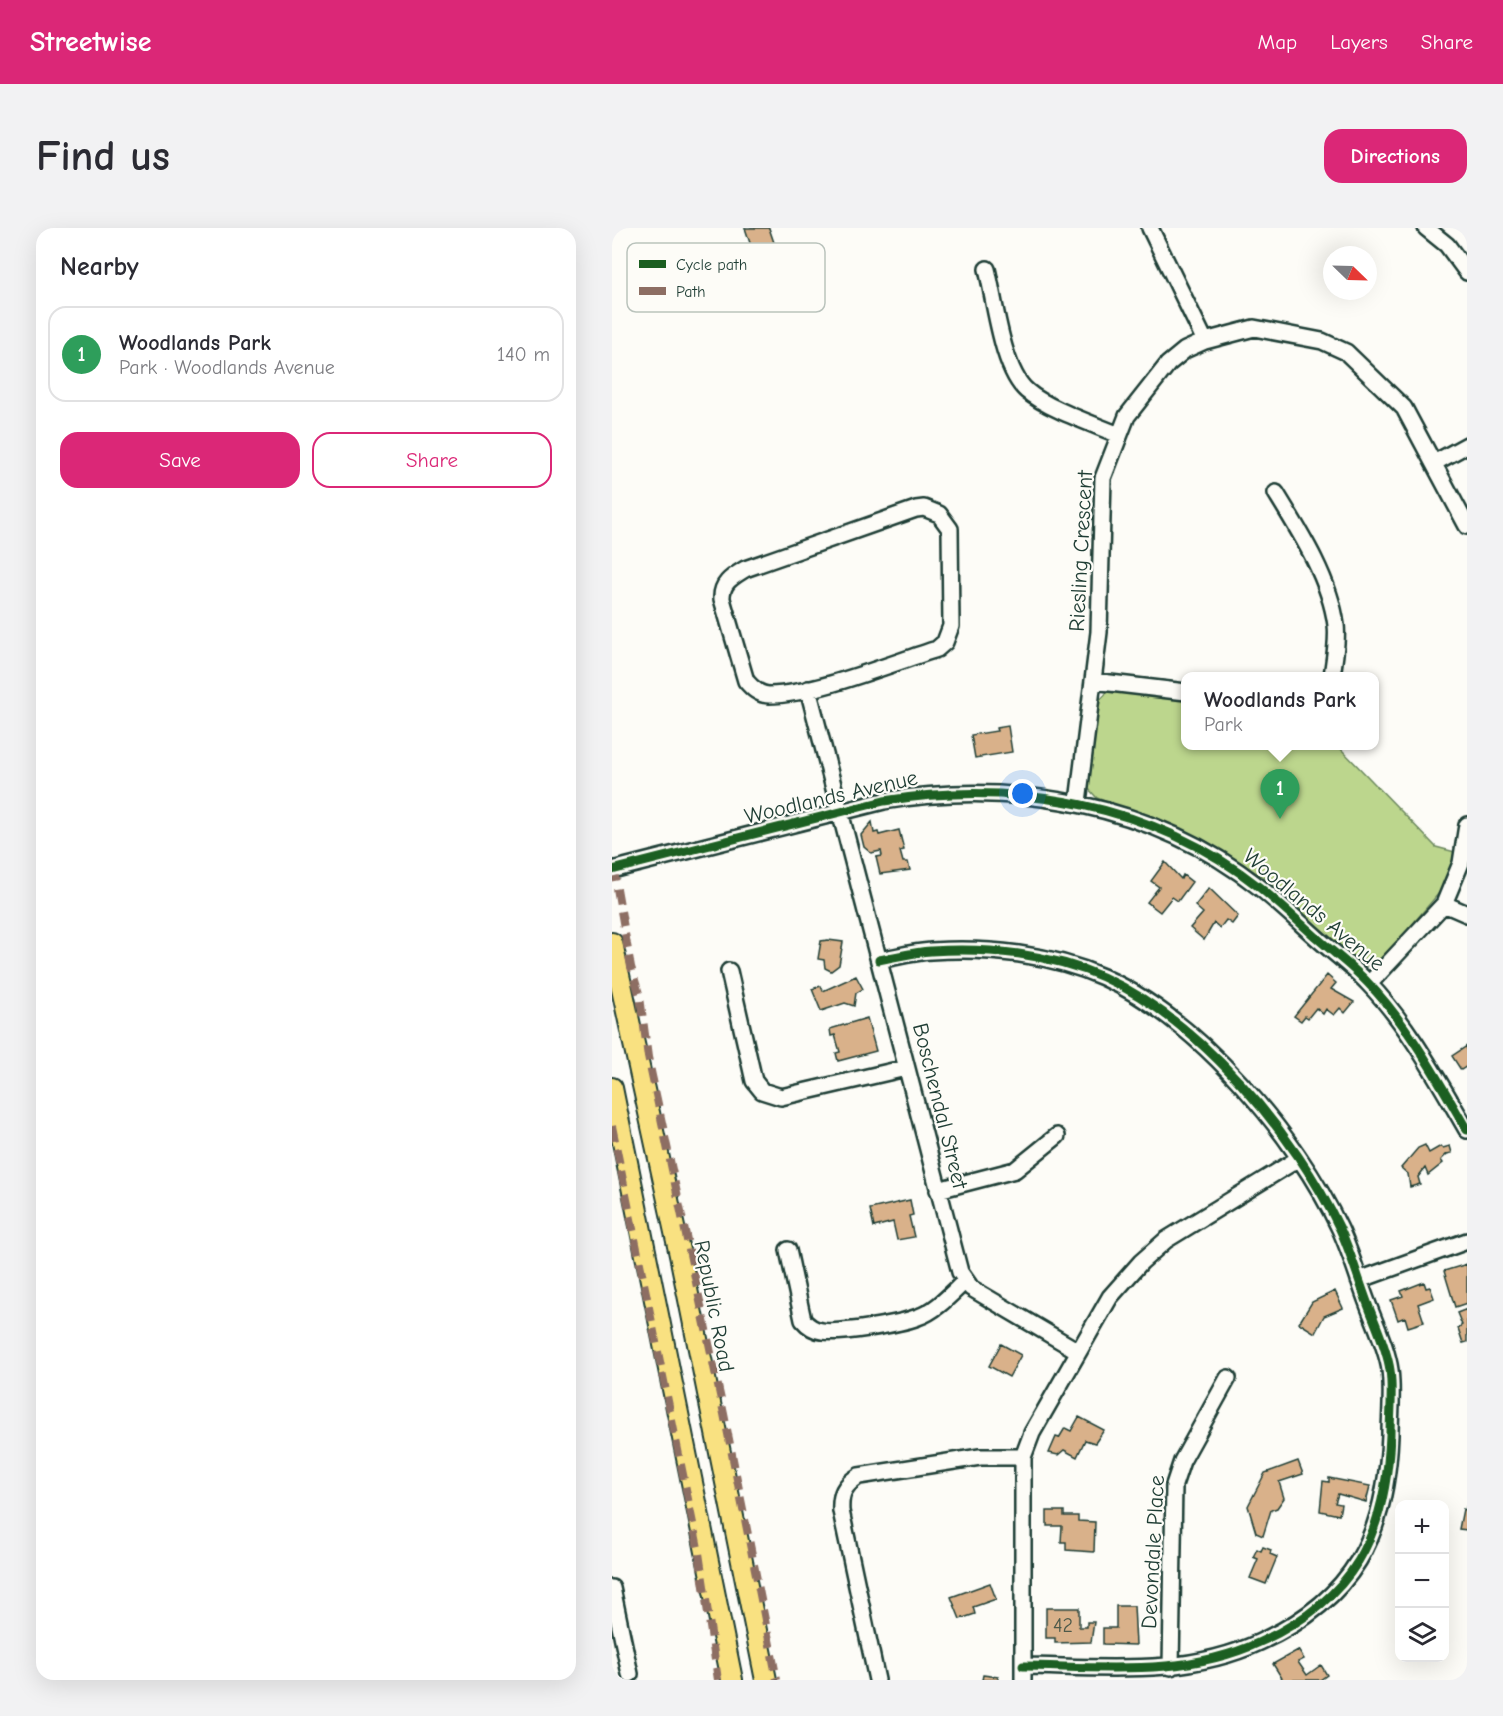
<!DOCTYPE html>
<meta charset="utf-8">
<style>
body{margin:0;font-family:"Comic Neue",sans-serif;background:#f2f2f3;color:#2b2b33}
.controls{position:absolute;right:18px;bottom:18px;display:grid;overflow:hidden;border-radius:12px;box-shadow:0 6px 24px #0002}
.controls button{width:54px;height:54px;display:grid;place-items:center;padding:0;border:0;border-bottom:2px solid #e1e1e2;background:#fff;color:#2b2b33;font:30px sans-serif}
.compass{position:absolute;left:711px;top:18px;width:54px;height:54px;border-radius:50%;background:#fff;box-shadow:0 6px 24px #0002;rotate:113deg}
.you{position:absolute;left:411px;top:566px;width:21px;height:21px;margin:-15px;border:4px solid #fff;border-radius:50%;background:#1a73e8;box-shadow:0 0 0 9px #1a73e833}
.badge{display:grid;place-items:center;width:39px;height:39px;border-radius:50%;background:#db2777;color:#fff;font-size:20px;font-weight:700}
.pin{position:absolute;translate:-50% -50px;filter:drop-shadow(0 2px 3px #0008)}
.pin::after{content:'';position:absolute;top:32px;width:21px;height:18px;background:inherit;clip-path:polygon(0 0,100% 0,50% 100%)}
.popup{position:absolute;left:569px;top:444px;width:198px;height:78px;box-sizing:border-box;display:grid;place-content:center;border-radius:12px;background:#fff;filter:drop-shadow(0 2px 4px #0005);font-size:20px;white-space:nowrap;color:#7c7c81}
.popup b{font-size:22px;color:#2b2b33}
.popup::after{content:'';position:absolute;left:50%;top:100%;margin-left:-12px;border:12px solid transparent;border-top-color:#fff}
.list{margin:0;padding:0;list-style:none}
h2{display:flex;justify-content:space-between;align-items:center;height:78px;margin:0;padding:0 24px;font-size:26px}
h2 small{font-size:20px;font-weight:400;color:#7c7c81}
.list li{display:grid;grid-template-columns:39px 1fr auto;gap:18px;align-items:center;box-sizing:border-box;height:96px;margin:0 12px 12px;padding:0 12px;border:2px solid #e1e1e2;border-radius:18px}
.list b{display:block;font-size:22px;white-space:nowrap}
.list p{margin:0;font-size:20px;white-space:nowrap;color:#7c7c81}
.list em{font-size:20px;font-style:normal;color:#7c7c81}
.actions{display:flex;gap:12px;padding:18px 24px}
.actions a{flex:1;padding:14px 0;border:2px solid #db2777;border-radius:18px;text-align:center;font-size:21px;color:#db2777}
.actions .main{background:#db2777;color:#fff}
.icon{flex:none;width:33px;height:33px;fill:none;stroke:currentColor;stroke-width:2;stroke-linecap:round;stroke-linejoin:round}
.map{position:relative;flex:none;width:855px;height:1452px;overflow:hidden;border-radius:18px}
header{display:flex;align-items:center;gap:36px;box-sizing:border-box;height:84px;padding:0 30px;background:#db2777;color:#fff}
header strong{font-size:28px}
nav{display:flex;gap:33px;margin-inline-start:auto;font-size:21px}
.intro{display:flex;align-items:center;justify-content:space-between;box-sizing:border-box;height:144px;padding:0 36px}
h1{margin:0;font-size:42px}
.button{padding:15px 27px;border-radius:18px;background:#db2777;color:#fff;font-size:21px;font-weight:700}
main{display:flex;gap:36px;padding:0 36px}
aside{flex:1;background:#fff;border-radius:18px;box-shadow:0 6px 24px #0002}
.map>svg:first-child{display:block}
</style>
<header>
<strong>Streetwise</strong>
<nav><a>Map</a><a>Layers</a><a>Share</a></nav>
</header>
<div class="intro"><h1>Find us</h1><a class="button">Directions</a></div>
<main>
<aside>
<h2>Nearby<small></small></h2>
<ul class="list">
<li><span class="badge" style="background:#2e9e5b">1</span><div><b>Woodlands Park</b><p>Park · Woodlands Avenue</p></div><em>140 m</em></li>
</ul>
<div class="actions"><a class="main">Save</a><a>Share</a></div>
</aside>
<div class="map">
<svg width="855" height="1452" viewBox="0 0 855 1452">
<rect width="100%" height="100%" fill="#fdfcf7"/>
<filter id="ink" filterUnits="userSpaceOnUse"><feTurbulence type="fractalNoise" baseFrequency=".0167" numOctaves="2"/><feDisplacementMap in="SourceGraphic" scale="12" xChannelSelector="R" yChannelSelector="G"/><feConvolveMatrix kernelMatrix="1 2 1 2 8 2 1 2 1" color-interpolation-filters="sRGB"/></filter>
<g filter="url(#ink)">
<!-- green -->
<path fill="#bcd68d" stroke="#6e8a60" stroke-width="1.5" d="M500,459L573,470L574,518H726L824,619L843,624L833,658L763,740L746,735L656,652L592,612L485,570L475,559L488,472Z"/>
<!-- building -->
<path fill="#d9b18a" stroke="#1f3d34" stroke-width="1.5" d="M133,0H157L179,64L157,72Z
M396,498L400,524L363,530L359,507L385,503L384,500Z
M260,594L262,605L266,604L267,607L287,602L292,622L288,623L291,634H296L298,642L268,646L264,629L270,628L269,623L259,625L252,619L249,607Z
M553,634L569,651L571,647L580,654L566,673L560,669L548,684L535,674L547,659L539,653Z
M597,660L626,688L620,696L614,692L608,700L602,695L592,712L578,700L591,685L583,678Z
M216,712L231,714L227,737L219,743L213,740L212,732L206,731L209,713Z
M715,747L724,755L719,761L742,774L733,785L728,780L722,787L714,781L711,786L704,780L696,790L693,788L689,793L682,788Z
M244,748L251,761L244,765L242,778L233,775L209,783L200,761L209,758L211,763Z
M255,790L264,823L226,833L224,825L228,824L223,807L219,808L218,801Z
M855,818V838L849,842L840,828Z
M813,917L817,925L829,918L831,920L838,918L840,925L835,926L829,932L831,935L816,947L813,940L806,949L808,956L798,959L796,946L789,940L806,920Z
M298,972L301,987L297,988L302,1009L285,1012L281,994L262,999L258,981Z
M855,1036V1075L843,1079L832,1043Z
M812,1054L814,1060L818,1059L822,1070L806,1076L812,1094L796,1099L793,1089L786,1092L779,1072L791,1068L789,1063Z
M723,1063L731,1080L712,1088L703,1105L687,1095L700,1074Z
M855,1081V1114L851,1115L846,1100L850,1097L845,1085Z
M389,1116L409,1127L397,1149L377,1138Z
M467,1189L492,1202L483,1215L473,1212L465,1229L452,1222L446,1227L437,1225L444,1209L447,1210L453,1200L459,1203Z
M686,1233L691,1246L667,1254L672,1270L665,1280L659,1282L651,1308L644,1305L636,1278L653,1245Z
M717,1250L758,1258L754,1274L726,1266L723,1275L729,1276L727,1287L708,1283L711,1253L717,1254Z
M855,1275V1302L847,1301L851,1281L854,1282Z
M435,1283H452V1288H466V1293L483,1294L482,1324L454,1322V1314H449L450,1298H435Z
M651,1319L659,1322L658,1326L665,1329L654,1356L638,1350L646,1331L641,1329L645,1321L649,1323Z
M378,1355L384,1371L361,1379L363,1386L348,1391L339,1369Z
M504,1378H522L524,1417L491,1416V1400H504Z
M434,1380H467V1399H475V1394H482L479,1414L443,1415V1410H434Z
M686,1422L692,1431L686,1434L695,1447L709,1437L715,1447L708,1452H671L661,1436Z
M371,1447L386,1449V1452H370Z"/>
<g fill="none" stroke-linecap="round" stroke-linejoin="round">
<defs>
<path id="minor" d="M538,0L593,113
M814,0L835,17L855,44
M375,41C383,73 390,142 415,163C434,180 481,196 507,207
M822,235L855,217
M664,265C688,304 718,351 724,397C726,414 722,432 720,448
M312,280L327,286L338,301L339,398L333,414L325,421C280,435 202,467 157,467C147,467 140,460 134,453L110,371C109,355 120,349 133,341L304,281Z
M481,453L574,464
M196,461L348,1044L359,1060L466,1123
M466,574L487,404L491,250L515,188L556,136L573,122L593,113L642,100L710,113L734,124L792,180L855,298
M0,642L272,573C402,552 541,575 647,659C667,675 686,693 705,710C722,725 741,739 756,755C796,796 827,854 855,902
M832,676L855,686
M267,732C284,729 302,724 319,723C375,719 439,726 491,749C587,792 684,907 728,1001C739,1025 746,1050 755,1074C763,1096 775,1120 778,1142C781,1163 778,1186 778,1207C774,1308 742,1371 648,1414C574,1449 490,1439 411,1438
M117,743L142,853L150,863L169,869L294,840
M757,756L832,676L849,635L855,597
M326,962L403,942L445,908
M176,1022L191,1092C196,1098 201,1102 210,1103C228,1106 287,1096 306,1089C324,1083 339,1066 353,1053
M747,1052L855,1013
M0,1360L18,1446
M559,1439L562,1257L570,1233L616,1150
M265,1452L229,1283C228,1266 232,1257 247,1248L368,1229H411
M411,1452V1229L420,1205L498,1069L529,1034L554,1012L686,931"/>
<path id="major" d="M0,715L68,1027L154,1452
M0,860L120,1452"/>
</defs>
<!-- minor casing -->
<use href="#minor" stroke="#1f3d34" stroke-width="20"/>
<!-- major casing -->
<use href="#major" stroke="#1f3d34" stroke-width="24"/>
<!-- minor -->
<use href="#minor" stroke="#fdfcf7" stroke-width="15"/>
<!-- major -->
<use href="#major" stroke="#f9e181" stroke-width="20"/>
<!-- quiet -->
<path stroke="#8d6e63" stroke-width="8" stroke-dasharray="15 8" stroke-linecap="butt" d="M1,638L19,739L28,769L36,829L112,1186L165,1452
M0,898L87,1325L106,1452"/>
<defs>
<path id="cycleway" d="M0,642L272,573C402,552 541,575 647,659C667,675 686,693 705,710C722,725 741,739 756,755C796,796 827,854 855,902
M267,732C284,729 302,724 319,723C375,719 439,726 491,749C587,792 684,907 728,1001C739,1025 746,1050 755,1074C763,1096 775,1120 778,1142C781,1163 778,1186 778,1207C774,1308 742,1371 648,1414C574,1449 490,1439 411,1438"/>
</defs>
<!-- cycleway casing -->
<use href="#cycleway" stroke="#fdfcf7" stroke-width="13"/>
<!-- cycleway -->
<use href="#cycleway" stroke="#1b5e20" stroke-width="9"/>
</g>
</g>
<g text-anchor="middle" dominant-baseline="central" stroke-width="4.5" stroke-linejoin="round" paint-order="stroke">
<!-- number labels -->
<g font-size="20" fill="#4e5a4a">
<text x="451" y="1397">42</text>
</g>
<!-- street labels -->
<g font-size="22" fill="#1f3d34" stroke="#fdfcf7">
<text transform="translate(469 323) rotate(-87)">Riesling Crescent</text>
<text transform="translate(219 569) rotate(-13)">Woodlands Avenue</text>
<text transform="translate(702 682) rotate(40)">Woodlands Avenue</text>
<text transform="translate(328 878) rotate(76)">Boschendal Street</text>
<text transform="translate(102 1078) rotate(79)">Republic Road</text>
<text transform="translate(541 1324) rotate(-87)">Devondale Place</text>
</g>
</g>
<!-- legend -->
<rect x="15" y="15" width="198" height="69" rx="9" fill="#fdfcf7" stroke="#bac3bc" stroke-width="1.5"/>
<rect x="27" y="32" width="27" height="8" fill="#1b5e20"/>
<rect x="27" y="59" width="27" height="8" fill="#8d6e63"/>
<g font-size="16" fill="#1f3d34">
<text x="64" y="42">Cycle path</text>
<text x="64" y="69">Path</text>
</g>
</svg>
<div class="controls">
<button>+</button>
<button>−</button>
<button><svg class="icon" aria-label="layers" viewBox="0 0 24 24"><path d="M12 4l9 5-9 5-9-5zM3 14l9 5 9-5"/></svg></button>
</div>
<svg class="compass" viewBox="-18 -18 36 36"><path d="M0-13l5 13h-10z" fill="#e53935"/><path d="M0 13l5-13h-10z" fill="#7c7c81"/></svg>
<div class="you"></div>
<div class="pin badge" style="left:668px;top:591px;background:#2e9e5b">1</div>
<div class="popup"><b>Woodlands Park</b>Park</div>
</div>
</main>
